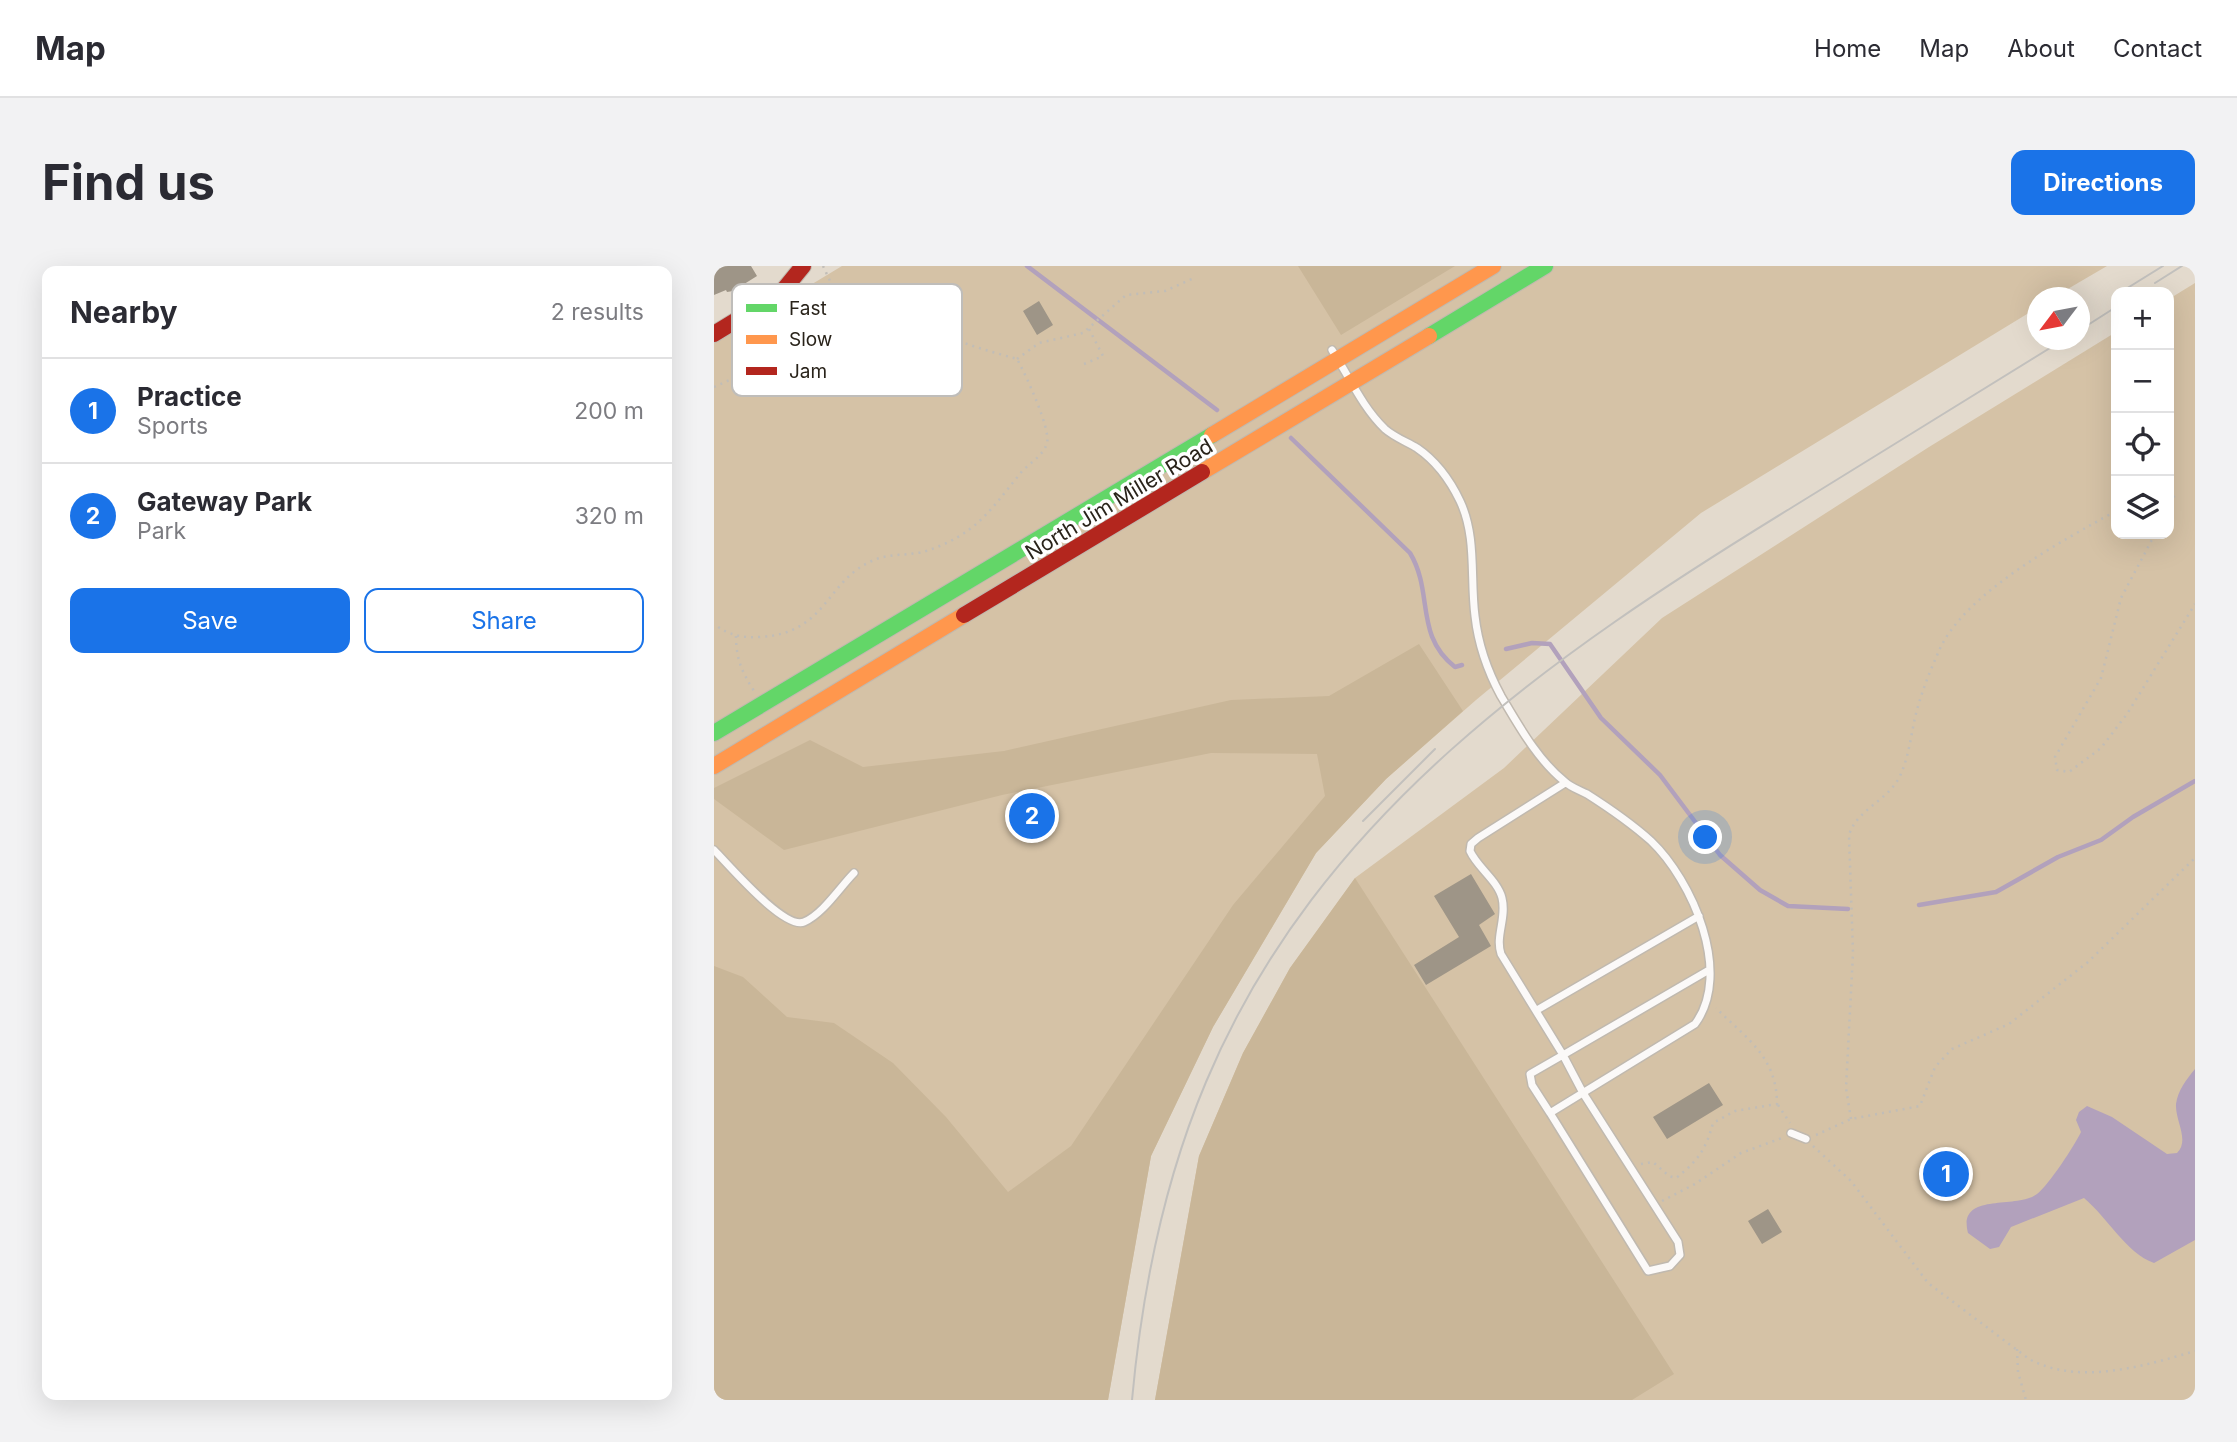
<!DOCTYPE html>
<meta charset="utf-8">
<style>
body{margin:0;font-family:Inter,sans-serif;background:#f2f2f3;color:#2b2b33}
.controls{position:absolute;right:21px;top:21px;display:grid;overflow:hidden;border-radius:14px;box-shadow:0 7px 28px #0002}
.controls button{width:63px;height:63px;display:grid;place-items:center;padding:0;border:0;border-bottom:2px solid #e1e1e2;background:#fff;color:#2b2b33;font:35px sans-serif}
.compass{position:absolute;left:1313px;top:21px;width:63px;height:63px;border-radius:50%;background:#fff;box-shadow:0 7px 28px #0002;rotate:238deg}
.you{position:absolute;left:992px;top:572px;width:24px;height:24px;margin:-18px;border:5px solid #fff;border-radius:50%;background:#1a73e8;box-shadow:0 0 0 10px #1a73e833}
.badge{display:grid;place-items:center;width:46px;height:46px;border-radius:50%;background:#1a73e8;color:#fff;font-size:23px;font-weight:700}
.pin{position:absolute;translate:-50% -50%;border:4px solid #fff;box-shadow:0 2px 7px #0006}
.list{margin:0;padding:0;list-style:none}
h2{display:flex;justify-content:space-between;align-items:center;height:91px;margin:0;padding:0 28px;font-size:30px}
h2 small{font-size:23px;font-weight:400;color:#7c7c81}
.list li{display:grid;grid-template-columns:46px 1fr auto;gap:21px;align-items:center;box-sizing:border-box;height:105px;padding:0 28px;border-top:2px solid #e1e1e2}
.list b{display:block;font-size:26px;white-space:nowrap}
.list p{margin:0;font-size:23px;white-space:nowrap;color:#7c7c81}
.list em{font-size:23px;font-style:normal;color:#7c7c81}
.actions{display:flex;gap:14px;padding:21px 28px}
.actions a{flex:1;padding:16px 0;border:2px solid #1a73e8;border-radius:14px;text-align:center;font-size:24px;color:#1a73e8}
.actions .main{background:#1a73e8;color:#fff}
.icon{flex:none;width:38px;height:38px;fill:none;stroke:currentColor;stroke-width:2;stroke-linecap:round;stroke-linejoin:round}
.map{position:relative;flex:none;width:1481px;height:1134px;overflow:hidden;border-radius:14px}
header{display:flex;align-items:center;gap:42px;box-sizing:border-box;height:98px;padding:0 35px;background:#fff;border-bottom:2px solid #e1e1e2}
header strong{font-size:33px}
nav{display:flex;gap:38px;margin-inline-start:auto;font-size:24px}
.intro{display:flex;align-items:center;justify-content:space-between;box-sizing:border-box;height:168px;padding:0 42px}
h1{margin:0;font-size:49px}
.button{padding:18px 32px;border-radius:14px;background:#1a73e8;color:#fff;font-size:24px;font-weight:700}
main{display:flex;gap:42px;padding:0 42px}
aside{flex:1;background:#fff;border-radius:14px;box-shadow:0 7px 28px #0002}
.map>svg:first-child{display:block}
</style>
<header>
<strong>Map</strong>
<nav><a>Home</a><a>Map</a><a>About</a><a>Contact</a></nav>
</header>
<div class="intro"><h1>Find us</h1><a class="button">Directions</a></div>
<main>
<aside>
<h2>Nearby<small>2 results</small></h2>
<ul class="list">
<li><span class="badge">1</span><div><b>Practice</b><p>Sports</p></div><em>200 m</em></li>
<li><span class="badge">2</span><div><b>Gateway Park</b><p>Park</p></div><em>320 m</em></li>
</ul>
<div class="actions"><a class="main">Save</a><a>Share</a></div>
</aside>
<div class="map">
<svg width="1481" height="1134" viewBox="0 0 1481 1134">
<rect width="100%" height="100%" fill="#e3dacd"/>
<!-- green -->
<path fill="#d5c2a6" d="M128,0H1393L1340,31L1324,32L1323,42L987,247L762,434L672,513L602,587L499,761L437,890L394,1134H0V77Z
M1481,17V1134H441L485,890L529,787L576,702L641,612L790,502L948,352L1215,181L1402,66V268H1455V33Z"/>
<!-- forest -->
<path fill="#c9b698" d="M584,0H741L627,69Z
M705,378L749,445L672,513L602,587L499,761L437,890L394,1134H0V700L29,711L73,751L120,757L179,797L232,851L294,926L357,880L519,639L611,530L603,488L497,487L288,529L70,584L0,533V522L96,474L149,501L290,485L517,434L615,430Z
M641,612L960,1108L918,1134H441L485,890L529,787L576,702Z"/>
<!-- water -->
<path fill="#b2a1bc" d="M1481,803V974L1440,997C1412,987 1394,952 1370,932L1297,961L1285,981L1276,983L1254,967C1243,925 1303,944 1323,928C1334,920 1361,879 1367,866L1362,854L1365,846L1373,840L1398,851L1453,888L1463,887C1476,874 1461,855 1462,838C1464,824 1472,814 1481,803Z"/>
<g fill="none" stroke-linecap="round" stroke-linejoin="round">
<!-- stream -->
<path stroke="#b2a1bc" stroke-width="4.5" d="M313,0L503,144
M577,172L696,287C720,327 700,369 741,401L748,399
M792,383L818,377L836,378L887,452L946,509L1006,589L1046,624L1074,640L1134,643
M1205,639L1282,626L1344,591L1387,574L1419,551L1481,515"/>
</g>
<!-- building -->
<path fill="#9e9587" d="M0,0H37L43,10L19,25L13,26L12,24L0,29Z
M325,35L339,59L323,69L309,45Z
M757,608L781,648L765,659L777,680L712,719L700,699L745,671L720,630Z
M995,817L1009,839L953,873L939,851Z
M1054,943L1068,966L1048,978L1034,955Z"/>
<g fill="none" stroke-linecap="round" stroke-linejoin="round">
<defs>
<path id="lane" d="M618,84C635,110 648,141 671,163C680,171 693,176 703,182C722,195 736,214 746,235C763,271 756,312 761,350C764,377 774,406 787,430C805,460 823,493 850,515C856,521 865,524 873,528C895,542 918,558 937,575C978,614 1019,707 981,758L836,847L934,1005L956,1000L966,989L964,976L869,827L849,789L995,704
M0,584C15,599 70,664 90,656C109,648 126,621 140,607
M823,744L985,650
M836,847L818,819L816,808L849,789L787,688C781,670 793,652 788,632C784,615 763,601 756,585L757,578L764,572L851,517
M1077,867L1092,873"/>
<path id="fast" d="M715,70L831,0
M0,467L498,169"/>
<path id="slow" d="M498,169L779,0
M488,206L715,70
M0,500L250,349"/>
<path id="jam" d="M0,68L67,27L89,0
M250,349L488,206"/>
</defs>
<!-- lane casing -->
<use href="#lane" stroke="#c0b9af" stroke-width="10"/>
<!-- fast casing -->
<use href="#fast" stroke="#c0b9af" stroke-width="18"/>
<!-- slow casing -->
<use href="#slow" stroke="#c0b9af" stroke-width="18"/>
<!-- jam casing -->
<use href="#jam" stroke="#c0b9af" stroke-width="18"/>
<!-- path -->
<path stroke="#c1bdb7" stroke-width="2.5" stroke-dasharray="2 5" stroke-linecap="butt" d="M109,0L124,32L144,45
M303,93L325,77L369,67L412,29L451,25L480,12
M370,98L389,90L375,63
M0,121L71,89L123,72L145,46C189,42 192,51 229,68C251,79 279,86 303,93C311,107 337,163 333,177C329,191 313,198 305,209C275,246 261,269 212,285C196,290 176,287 160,294C111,314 114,368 45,371C28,372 14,369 0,358
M1455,224L1460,231L1455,243
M1441,268L1407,332L1387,412L1341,491L1343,504L1355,506L1387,482L1413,448L1481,338
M22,370C22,393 28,406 40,425
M1064,839L1076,857
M1137,853L1132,822L1139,687L1135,569C1143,543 1174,535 1186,510C1197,486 1197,462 1205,437C1210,420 1217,403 1224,387C1248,328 1348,275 1402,245
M1102,869L1137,853L1206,840L1221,801L1238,783L1295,758L1374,696L1481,592
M1099,880L1137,915L1214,1017L1315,1093C1365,1120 1430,1100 1481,1085
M927,898L939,896L955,910L962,912C984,895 992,883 999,857L1021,845L1063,838C1063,791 1033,773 1002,742
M948,935L981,918L1027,887L1068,872
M1303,1083L1304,1106L1312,1134"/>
<!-- lane -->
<use href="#lane" stroke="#fbf9f8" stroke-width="7"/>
<!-- fast -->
<use href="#fast" stroke="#63d668" stroke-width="16"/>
<!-- slow -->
<use href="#slow" stroke="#ff974d" stroke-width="16"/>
<!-- jam -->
<use href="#jam" stroke="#b3261e" stroke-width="16"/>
<!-- tram -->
<path stroke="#c2c0bd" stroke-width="2" d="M1441,17L1468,0
M1407,26L1449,0
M1366,64L1402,41
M649,555L721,483
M418,1134C428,1024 449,918 492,816C604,549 839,388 1077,242C1168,186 1258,130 1349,74"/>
</g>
<g text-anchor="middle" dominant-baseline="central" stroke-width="7" stroke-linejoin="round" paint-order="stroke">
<!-- street labels -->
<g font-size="21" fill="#29231a" stroke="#fff">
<text transform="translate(405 233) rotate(-31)">North Jim Miller Road</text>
</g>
</g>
<!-- legend -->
<rect x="18" y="18" width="230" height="112" rx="10" fill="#fff" stroke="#bfbdba" stroke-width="2"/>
<rect x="32" y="38" width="31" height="8" fill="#63d668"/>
<rect x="32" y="69" width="31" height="9" fill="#ff974d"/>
<rect x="32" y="101" width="31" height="8" fill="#b3261e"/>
<g font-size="19" fill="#29231a">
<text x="75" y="49">Fast</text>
<text x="75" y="80">Slow</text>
<text x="75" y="112">Jam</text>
</g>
</svg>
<div class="controls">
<button>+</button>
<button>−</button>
<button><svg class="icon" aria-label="locate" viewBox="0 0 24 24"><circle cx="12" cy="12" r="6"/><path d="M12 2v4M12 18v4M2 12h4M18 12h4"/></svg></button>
<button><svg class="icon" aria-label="layers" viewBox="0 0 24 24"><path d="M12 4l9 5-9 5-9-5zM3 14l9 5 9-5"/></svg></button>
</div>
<svg class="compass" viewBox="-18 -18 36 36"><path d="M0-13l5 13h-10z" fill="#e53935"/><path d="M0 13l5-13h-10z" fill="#7c7c81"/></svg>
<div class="you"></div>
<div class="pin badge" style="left:1232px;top:908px">1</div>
<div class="pin badge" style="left:318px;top:550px">2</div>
</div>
</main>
